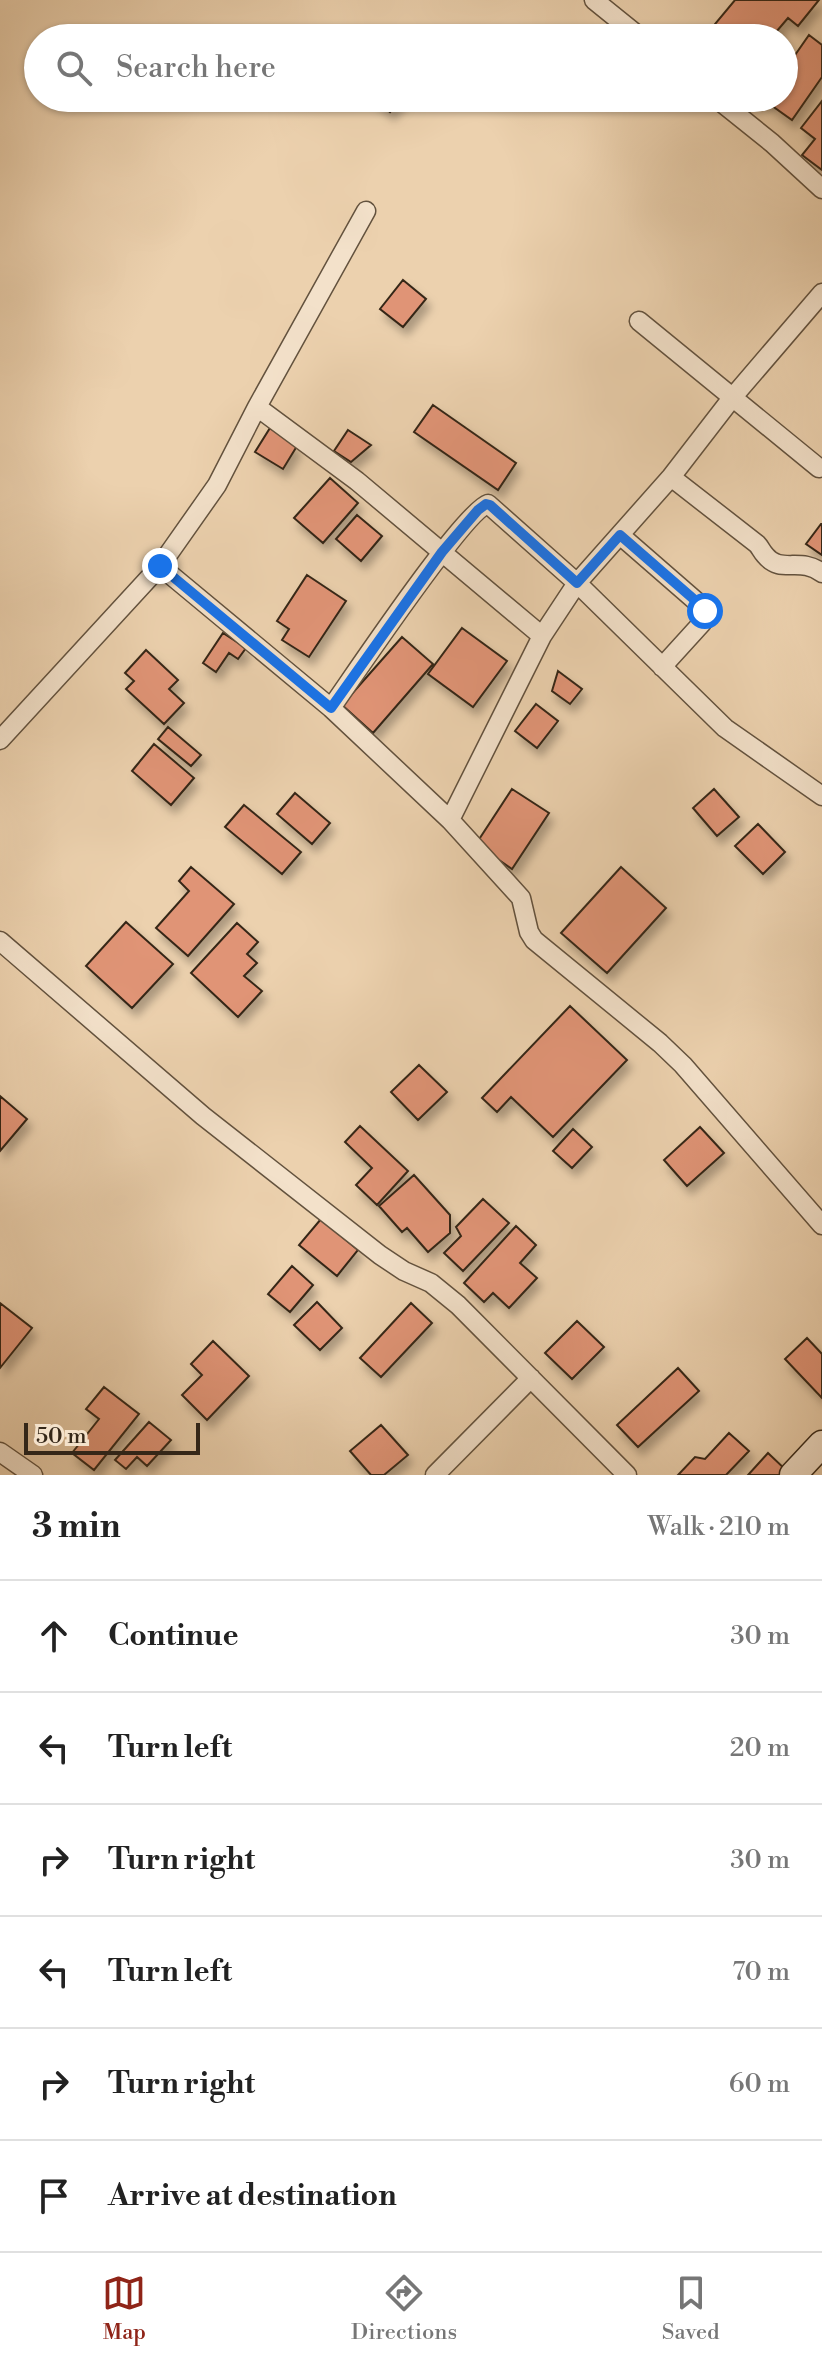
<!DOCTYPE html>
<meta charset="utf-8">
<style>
body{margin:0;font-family:"Libre Bodoni",serif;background:#f2f2f2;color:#222}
.scale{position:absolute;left:24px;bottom:20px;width:176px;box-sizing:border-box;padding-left:8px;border:4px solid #352718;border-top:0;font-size:22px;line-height:28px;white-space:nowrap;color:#352718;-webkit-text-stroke:6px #f3e1ca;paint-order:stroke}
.stop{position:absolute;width:24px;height:24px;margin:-18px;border:6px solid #1a73e8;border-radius:50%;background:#fff}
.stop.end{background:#1a73e8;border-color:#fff;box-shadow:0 2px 8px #0008}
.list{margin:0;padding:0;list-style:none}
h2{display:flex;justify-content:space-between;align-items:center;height:104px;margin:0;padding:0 32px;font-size:34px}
h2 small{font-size:26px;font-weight:400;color:#767676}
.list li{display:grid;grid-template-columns:52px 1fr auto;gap:24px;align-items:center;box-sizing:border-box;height:112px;padding:0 32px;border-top:2px solid #e0e0e0}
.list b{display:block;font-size:30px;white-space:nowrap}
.list em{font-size:26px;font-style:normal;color:#767676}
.icon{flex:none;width:44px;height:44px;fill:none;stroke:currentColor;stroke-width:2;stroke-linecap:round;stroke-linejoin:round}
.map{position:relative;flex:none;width:822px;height:1475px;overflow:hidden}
.search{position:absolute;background:#fff;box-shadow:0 2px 6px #0004;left:24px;right:24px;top:24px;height:88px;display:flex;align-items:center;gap:20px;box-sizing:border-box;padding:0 28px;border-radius:44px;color:#767676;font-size:30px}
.sheet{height:776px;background:#fff}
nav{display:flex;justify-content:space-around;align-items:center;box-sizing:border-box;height:112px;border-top:2px solid #e0e0e0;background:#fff;font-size:22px;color:#767676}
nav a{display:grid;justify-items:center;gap:4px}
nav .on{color:#8f2418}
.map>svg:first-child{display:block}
</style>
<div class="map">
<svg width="822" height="1475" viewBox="0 0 822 1475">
<defs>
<filter id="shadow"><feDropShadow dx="4.5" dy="8" stdDeviation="4" flood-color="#0004"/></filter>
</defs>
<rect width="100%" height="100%" fill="#ecd1ae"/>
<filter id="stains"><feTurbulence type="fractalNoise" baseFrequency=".0025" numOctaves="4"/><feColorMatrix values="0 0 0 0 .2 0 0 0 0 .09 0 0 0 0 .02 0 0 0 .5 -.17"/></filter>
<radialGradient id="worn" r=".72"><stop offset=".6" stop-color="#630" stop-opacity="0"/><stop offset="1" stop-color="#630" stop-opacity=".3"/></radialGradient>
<!-- building -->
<path fill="#e09476" stroke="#352718" stroke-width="2" filter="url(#shadow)" d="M735,0H819L798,26L788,18L771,38H720L710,30Z
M809,35L822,45V77L792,120L761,98H784V66L786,68Z
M373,98H402L390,112Z
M822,101V170L802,155L815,139L801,128Z
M403,280L426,299L403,327L380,309Z
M433,405L516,463L498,490L414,432Z
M270,428L297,446L283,469L255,452Z
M348,430L371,445L351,462L334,451Z
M330,478L358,503L323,543L294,518Z
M357,515L382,536L361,561L336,539Z
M821,524H822V555L806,544Z
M307,575L346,601L309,657L282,640L289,629L277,621Z
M462,628L507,661L473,707L428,674Z
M223,633L246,648L238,659L229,653L216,672L203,663Z
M402,637L433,664L373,733L342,705Z
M146,650L178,680L169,689L184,703L164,724L126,689L134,681L125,673Z
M558,671L582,689L570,704L552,691Z
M536,704L558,721L537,748L515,731Z
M168,727L201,755L191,766L158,739Z
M154,744L194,778L171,805L132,771Z
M512,789L549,813L512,869L476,844Z
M714,789L739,817L717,836L693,808Z
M295,793L330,823L312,844L277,814Z
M244,805L301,852L282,874L225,827Z
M758,824L785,852L763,874L735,846Z
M191,867L234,904L188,956L156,928L189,891L179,881Z
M621,867L666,908L607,973L561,933Z
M126,922L173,964L132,1008L86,966Z
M237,923L258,942L247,954L257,963L244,976L262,991L238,1017L191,973Z
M570,1006L627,1060L553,1137L511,1097L497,1112L482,1098Z
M419,1065L447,1092L418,1120L391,1092Z
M0,1096L27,1119L0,1151Z
M360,1126L408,1171L377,1205L356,1185L372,1168L345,1142Z
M700,1127L724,1153L687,1186L664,1160Z
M573,1129L592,1147L572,1168L553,1151Z
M414,1175L450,1215V1233L428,1252L407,1228L402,1232L379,1206Z
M483,1199L509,1223L463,1271L444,1253L461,1236L456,1227Z
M321,1219L358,1250L337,1276L299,1245Z
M516,1226L536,1245L520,1263L537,1278L509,1308L493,1293L484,1302L464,1283Z
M292,1266L313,1285L290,1312L268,1294Z
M317,1302L342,1328L320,1350L294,1325Z
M0,1303L32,1328L0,1368Z
M411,1303L432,1323L381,1377L360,1358Z
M577,1321L604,1347L572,1379L545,1353Z
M807,1338L822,1354V1398L785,1359Z
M213,1341L249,1376L207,1420L182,1395L202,1375L191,1364Z
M678,1368L699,1391L638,1447L617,1425Z
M104,1387L139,1414L94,1470L72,1453L99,1419L86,1409Z
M149,1422L171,1440L147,1466L137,1457L126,1469L115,1460Z
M381,1425L408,1455L384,1475H371L350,1451Z
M729,1433L749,1451L726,1475H678L695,1457L705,1459Z
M768,1453L787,1471L784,1475H748Z"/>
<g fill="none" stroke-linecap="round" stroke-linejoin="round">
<defs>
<path id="street" d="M594,0L641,38
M716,98L772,143L822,189
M639,321L819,468
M257,407L357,481L542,636L577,583L671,477L732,398L822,293
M671,477L757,544C760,547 762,552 765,555C781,575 800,556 822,573
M620,535L697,602L705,611L702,623L662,667
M160,566L331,708L450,820L521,898L529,932L534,940L660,1043L683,1065L822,1225
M331,708C353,677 464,511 488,504L577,583L725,728L822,796
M0,740L160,566L217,485L257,407L366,211
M450,820L542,636
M0,941L203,1116L380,1255L404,1271L431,1283L458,1305L627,1475
M0,1452L33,1475
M435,1475L531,1378"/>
<path id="secondary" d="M793,1475L822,1444"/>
</defs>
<!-- street casing -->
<use href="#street" stroke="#63523e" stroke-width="21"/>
<!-- secondary casing -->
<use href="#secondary" stroke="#352718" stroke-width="29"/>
<!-- street -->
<use href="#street" stroke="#f3e1ca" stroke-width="18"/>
<!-- secondary -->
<use href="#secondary" stroke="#f3e1ca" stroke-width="26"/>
</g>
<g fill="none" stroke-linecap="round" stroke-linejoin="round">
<!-- route -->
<path stroke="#1a73e8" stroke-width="10" d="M160,566L331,708L442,552L478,510L486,504L490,505L577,583L620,535L697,602L705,611"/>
</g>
<rect width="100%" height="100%" filter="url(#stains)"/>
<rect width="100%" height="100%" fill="url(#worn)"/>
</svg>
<div class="scale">50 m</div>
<div class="stop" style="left:705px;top:611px"></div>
<div class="stop end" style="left:160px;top:566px"></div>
<div class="search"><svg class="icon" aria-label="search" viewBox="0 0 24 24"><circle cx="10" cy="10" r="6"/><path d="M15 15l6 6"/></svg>Search here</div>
</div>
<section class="sheet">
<h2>3 min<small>Walk · 210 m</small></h2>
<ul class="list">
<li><svg class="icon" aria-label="ahead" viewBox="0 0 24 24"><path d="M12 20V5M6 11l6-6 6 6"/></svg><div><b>Continue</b></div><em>30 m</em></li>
<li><svg class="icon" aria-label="left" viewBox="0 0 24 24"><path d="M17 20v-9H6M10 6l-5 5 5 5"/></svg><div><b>Turn left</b></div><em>20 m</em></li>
<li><svg class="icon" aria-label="right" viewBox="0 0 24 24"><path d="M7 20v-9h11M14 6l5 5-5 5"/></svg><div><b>Turn right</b></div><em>30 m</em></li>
<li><svg class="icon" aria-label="left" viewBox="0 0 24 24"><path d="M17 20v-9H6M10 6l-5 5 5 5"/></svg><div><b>Turn left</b></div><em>70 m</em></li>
<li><svg class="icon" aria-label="right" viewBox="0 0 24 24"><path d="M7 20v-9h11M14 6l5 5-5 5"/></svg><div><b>Turn right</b></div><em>60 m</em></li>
<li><svg class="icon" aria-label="arrive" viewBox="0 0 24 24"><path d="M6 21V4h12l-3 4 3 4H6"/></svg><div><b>Arrive at destination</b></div></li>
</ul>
</section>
<nav>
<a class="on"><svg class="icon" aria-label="map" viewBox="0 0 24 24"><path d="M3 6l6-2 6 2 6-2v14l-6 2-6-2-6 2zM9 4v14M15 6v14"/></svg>Map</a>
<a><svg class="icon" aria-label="directions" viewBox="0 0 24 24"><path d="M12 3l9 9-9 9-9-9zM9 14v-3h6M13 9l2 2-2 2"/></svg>Directions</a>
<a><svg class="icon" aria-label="saved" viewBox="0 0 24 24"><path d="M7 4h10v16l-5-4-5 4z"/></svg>Saved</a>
</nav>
